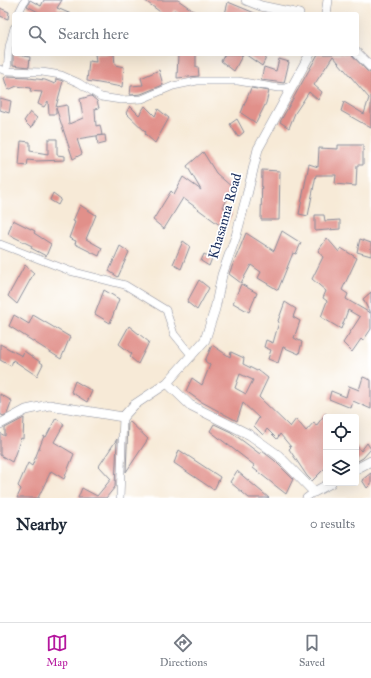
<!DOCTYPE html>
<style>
body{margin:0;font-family:"IM FELL Great Primer",serif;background:#f6f6f7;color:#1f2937}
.controls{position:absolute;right:12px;bottom:12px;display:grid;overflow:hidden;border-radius:4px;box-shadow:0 4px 16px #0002}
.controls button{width:36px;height:36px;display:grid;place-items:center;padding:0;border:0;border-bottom:1px solid #e0e1e3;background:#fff;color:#1f2937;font:20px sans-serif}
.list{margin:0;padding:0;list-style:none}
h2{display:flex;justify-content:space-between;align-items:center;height:52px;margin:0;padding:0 16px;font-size:17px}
h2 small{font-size:13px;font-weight:400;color:#747a83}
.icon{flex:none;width:22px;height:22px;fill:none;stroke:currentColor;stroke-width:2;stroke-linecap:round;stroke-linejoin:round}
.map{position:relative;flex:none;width:371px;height:498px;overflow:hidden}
.search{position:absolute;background:#fff;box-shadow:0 4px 16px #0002;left:12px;right:12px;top:12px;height:44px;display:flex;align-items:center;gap:10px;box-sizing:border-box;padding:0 14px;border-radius:4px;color:#747a83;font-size:15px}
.sheet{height:124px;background:#fff}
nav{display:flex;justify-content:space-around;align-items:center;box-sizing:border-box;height:56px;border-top:1px solid #e0e1e3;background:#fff;font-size:11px;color:#747a83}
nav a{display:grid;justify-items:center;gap:2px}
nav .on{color:#b5179e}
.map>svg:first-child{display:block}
</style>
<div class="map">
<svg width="371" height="498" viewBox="0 0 371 498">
<rect width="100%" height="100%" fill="#fff"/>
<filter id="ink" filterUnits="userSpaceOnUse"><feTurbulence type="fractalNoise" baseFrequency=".025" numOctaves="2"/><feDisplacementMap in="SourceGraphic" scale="8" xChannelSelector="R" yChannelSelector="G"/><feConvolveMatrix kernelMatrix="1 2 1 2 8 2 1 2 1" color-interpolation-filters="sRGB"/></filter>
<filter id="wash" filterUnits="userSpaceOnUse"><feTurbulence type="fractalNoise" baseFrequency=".012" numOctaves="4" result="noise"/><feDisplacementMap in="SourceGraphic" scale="16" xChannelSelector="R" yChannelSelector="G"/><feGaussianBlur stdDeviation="0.9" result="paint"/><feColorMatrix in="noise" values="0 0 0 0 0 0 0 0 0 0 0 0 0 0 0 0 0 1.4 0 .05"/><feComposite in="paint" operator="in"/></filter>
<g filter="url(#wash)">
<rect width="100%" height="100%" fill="#f7ead7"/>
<g id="blocks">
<!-- building -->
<path fill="#e1908a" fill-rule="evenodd" d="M30,0L41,6L44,0H62L57,8L71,14H42L27,6Z
M144,0H178L198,14H180L174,10L172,14H163Z
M228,2L257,14H225Z
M0,8L9,12L8,19L0,16Z
M13,54L30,57L29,67L13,65Z
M95,54H114L115,65L124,67L122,87L87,81L89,61L96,62Z
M178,54H196V67H198L199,76L177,78Z
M225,54H243L234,71L221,61Z
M245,54H268L262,66Z
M318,54H351L367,71L371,73V128L341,111L344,102L364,114L369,98L333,56L314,85L322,92L318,100L309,92L295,113L289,128L280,122Z
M279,59L289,62L284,83L261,80L264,67L276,71Z
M159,70L163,85L141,94L130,95L131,86L143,85L141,78Z
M7,76L29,77V78L45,80L55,84L56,79L63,81L56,107L67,105L69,124L83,118L80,99L91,96L97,101L99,108L95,109L96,126L100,125L102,135L77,139L82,154L73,159L56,108V114H49L48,101L44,107L38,104L42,92L30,91L31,88L17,86L8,90L4,78Z
M251,88L269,91L266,103L256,123L241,113Z
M0,98L11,101L9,113L0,110Z
M130,106L139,115L145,106L155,116L158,109L169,118L155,143L145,134L146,132L126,113Z
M30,112L37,118L31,128L24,121Z
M237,119L244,132L238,137L230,124Z
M105,135L106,143L98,145L97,136Z
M48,139H57V155L65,156V160L36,161L28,160L27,166L19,165L21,141L30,142V151L48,154Z
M338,145H363V165H357L356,186L335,184L336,175H316L308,216L299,214L309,164L318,167L319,148L338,149Z
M203,152L216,173L233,188L223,207L232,213L225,229L183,198L164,229L153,220L171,191L174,194L183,177L201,190L187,166Z
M262,170L280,171L279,220H261Z
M53,193L61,199L58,205L50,200Z
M80,205L96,215L86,239L102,248L99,256L75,244L76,241L69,238L75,222L73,221Z
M315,215H324L325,221L340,220V229L315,231Z
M13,220L35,231L34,233L51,244L46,256L31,248L32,246L8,234Z
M282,231L301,243L296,254L293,253L278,290L258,278L261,272L251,265L241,283L229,274L246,233L274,251Z
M327,238L339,252L341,248L357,258L342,290L348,294L346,299L370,313L363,299L371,292V329L363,341L361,339L352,352L343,343L360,317L348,310L341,329L321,317L327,301L323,298L326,291L312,279L323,257L318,251Z
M360,239L371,243V256L357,252Z
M183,241L190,246L181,269L173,264Z
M120,246L129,252L118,277L109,271Z
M204,254L212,258L209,266L201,261Z
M25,265L34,273L17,304L8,296Z
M199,280L209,288L197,310L187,302Z
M241,284L257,293L249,312L233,303Z
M104,290L119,299L110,323L95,314Z
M285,302L296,309L293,317L300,321L294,338L302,342L299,354L283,347L278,363L268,359L271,350L264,347L266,340L273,343L279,322L278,321Z
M14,315L29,324L33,315L70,337L61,359L9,326Z
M129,326L149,342L138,364L130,357L132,354L119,344Z
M0,344L22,356L24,351L43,364L37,376L13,360L11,366L0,360Z
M212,345L230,357L231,352L244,358L243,364L257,371L258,370L268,378L259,397L290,427L296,419L306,431L314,422L316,426L326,413V467L312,481L307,476L289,449L291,447L280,434L277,439L267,429L263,435L254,426L259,418L243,403L237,421L200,401L186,391L192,378L202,385L210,365L205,361ZM240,374L253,380L246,394L235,388Z
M363,377L371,380V409L353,401L351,408L329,399L331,391L346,397L349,386L359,390Z
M75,381L92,391L87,402L71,392Z
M0,394L12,401L7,414L3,416L0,414Z
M24,418L23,439L21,438L12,462L0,455V433L5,436V428Z
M56,418L64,424L54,442L74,454L64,479L51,471L38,498H17L21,489L18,486L28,463L32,466L44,436L46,437Z
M129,421L148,439L126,472L128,423Z
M214,424L231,432L260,454L262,451L274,460L293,479L286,494L253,468L254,465L210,431Z
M117,439L115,487L106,498H78L82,488L97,496L111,479L99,466Z
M367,443L371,449L363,458L356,462V445L361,451Z
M179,450L220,477L214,490L174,463Z
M237,471L269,498H249L230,482Z
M371,473V484L367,488L362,480Z"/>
</g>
</g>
<g filter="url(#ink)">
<use href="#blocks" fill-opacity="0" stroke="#898c9a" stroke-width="1"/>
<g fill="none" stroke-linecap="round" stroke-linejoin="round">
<defs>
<path id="street" d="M18,14L25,0
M0,69L7,71L42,72L61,75L79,83L101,97L121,100L142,99L173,86L197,81H238L278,88H285L295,84
M7,71L9,47L14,28
M0,244L70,271L125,285L166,310L174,334L192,356
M120,498L123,417
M306,498L314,492"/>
<path id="secondary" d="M246,0L261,6L299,14
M326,14L328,0
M357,53L371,67
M167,383L205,340L215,309L222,275L236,236L247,195L258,149L310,54
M0,424L26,410L49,405L123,417L134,405L167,383L190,405L250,435L278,455L314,492L331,483
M356,469L371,461"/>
</defs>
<!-- street casing -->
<use href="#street" stroke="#898c9a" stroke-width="8"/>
<!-- secondary casing -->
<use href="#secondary" stroke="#898c9a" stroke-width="10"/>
<!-- street -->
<use href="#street" stroke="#fff" stroke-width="7"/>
<!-- secondary -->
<use href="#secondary" stroke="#fff" stroke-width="9"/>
</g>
</g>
<g text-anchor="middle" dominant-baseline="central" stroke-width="3.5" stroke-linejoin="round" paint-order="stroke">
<!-- street labels -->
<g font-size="14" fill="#1b2f5e" stroke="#fff">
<text transform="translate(225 216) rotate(-74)">Khasanna Road</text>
</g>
</g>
</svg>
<div class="controls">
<button><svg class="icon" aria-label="locate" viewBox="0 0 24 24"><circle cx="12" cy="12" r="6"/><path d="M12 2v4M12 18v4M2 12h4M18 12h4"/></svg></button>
<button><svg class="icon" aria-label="layers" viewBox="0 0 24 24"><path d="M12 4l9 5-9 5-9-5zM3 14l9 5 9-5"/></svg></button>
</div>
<div class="search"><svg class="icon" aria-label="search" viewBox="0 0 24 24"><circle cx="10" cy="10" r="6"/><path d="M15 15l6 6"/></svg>Search here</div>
</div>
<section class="sheet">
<h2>Nearby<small>0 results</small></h2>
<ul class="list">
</ul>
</section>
<nav>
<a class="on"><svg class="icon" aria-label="map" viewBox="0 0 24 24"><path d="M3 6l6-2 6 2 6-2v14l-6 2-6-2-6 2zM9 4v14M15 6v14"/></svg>Map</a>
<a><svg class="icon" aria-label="directions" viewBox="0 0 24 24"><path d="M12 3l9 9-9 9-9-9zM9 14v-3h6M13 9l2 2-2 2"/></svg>Directions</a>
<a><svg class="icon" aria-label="saved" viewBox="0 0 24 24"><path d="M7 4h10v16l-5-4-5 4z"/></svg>Saved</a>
</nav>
